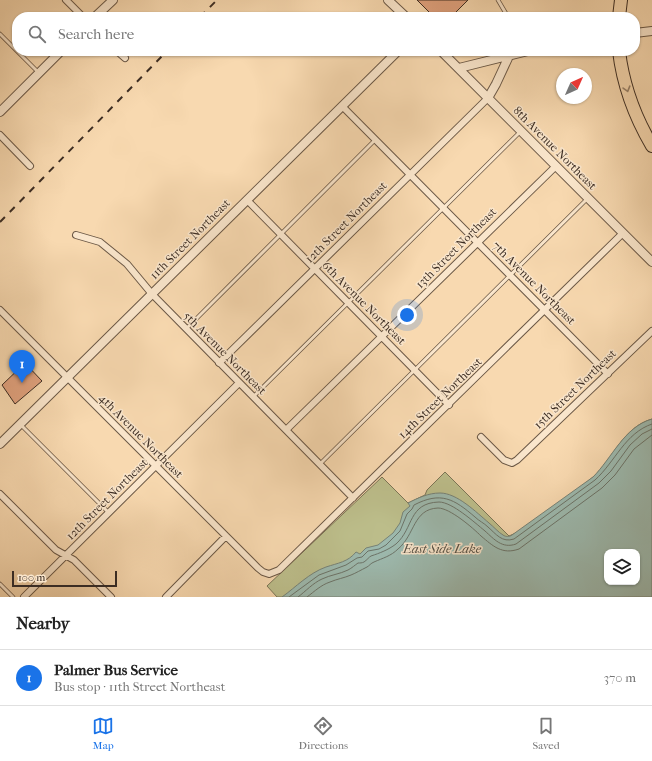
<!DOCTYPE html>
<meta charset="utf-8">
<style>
body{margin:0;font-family:"IM FELL French Canon",serif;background:#f2f2f2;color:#222}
.controls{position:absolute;right:12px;bottom:12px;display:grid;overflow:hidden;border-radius:8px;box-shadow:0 1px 3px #0004}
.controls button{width:36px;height:36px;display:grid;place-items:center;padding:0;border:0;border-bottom:1px solid #e0e0e0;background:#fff;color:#222;font:20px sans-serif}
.compass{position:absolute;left:556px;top:68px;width:36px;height:36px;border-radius:50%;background:#fff;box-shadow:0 1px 3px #0004;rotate:45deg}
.scale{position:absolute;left:12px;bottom:10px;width:105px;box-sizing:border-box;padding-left:4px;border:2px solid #3c2d23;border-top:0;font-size:11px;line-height:14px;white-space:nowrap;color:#3c2d23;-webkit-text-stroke:3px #fae6cc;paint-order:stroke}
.you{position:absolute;left:407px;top:315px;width:14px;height:14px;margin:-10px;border:3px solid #fff;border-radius:50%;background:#1a73e8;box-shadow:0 0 0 6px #1a73e833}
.badge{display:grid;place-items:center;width:26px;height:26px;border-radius:50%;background:#1a73e8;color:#fff;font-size:13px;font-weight:700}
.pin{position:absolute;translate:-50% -33px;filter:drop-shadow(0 1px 2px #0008)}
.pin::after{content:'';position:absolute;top:21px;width:14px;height:12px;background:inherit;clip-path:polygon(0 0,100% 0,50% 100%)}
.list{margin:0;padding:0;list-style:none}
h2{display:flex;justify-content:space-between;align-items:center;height:52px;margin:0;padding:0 16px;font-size:17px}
h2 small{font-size:13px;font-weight:400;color:#767676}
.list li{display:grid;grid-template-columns:26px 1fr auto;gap:12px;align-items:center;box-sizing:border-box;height:56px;padding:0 16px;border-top:1px solid #e0e0e0}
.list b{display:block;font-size:15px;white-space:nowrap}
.list p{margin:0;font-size:13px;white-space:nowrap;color:#767676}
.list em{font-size:13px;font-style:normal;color:#767676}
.icon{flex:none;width:22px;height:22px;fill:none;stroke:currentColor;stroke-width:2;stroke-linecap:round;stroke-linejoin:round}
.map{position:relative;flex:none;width:652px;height:597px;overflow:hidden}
.search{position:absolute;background:#fff;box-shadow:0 1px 3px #0004;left:12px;right:12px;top:12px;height:44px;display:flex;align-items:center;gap:10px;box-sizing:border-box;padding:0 14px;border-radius:16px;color:#767676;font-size:15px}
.sheet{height:108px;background:#fff}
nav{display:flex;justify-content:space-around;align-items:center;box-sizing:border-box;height:56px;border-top:1px solid #e0e0e0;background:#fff;font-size:11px;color:#767676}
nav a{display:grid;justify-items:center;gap:2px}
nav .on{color:#1a73e8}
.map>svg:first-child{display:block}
</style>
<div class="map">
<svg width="652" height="597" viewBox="0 0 652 597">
<rect width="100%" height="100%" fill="#f8d9b0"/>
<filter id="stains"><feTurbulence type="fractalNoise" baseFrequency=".005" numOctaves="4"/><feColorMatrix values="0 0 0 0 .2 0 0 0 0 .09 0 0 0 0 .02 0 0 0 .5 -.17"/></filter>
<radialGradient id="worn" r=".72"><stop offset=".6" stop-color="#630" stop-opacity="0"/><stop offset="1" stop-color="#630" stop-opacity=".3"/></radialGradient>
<!-- green -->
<path fill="#bdbf8c" stroke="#7c7658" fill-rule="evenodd" d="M652,419V597H277L267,586L382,477L408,503L425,495L427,490L445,472L509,536L518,532C543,514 570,497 593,477C613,459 623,427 652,419ZM607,552H637V582H607Z"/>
<!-- water -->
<path fill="#9dbaaf" stroke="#768277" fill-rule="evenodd" d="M652,419V597H282C296,587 309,573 326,567C338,563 348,562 356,552L360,554L366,548L378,545L393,533L400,523L403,512L410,506L408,503C418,498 428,493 440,493C457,493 476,512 489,523C494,527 498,532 503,535C506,537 509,537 512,535L593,477C612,458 624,427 652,419ZM607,552H637V582H607Z"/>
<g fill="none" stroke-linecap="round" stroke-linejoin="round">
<!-- shore -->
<path stroke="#6c7469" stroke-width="1" d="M289,597L319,575L346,565L357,558L362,557L368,551L379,549L386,545L400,531L407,514L412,509L414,505C441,491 454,499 475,517C479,521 484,523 488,527C496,534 502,543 514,539L595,480C615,462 625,433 652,424
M298,597C306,591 313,583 322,579C330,575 340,574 348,570C352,568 355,565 358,563C360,563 362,563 364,562C367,560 369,557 371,556C380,553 388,550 396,544C414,528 408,503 439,502C452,502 474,522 485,531C494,539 502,549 516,544L599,483L611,471L630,445L642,434L652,429
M307,597C315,591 321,585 330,582C337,579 344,578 351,575C356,573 361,570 367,567C369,566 371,563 374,562C383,558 391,556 398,549C415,535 413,509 438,508C450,508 473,528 481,536C493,546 502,555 519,549L602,488L615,475L634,449L652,435"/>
</g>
<!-- building -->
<path fill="#e1a27e" stroke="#3c2d23" d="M417,0H468L451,17H434Z
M25,363L42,381L15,404L2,385Z"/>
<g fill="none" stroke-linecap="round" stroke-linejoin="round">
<defs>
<path id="service" d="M498,0L508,17
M0,34L39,73
M186,329L375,140
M253,397L520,132
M21,425L109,513
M320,464L587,199
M0,584L13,597"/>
<path id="minor" d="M66,0L83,17
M117,51L125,58
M342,106L608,374
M0,135L30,166
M247,200L449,405
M76,235L100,242L127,264L152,294L353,498
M0,310L258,568L263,572L269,574L279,570L623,233
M219,363L488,98
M286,430L556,166
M481,437L504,460L512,463L517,460L652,331
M0,494L56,550L74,560L111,597
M24,597L239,383
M166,597L226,536"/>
<path id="tertiary" d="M388,0L406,17
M95,17L113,0
M635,33L652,31
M441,51L652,262
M459,68L528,51
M488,98L496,84L509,56
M0,112L61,51
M0,444L398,51"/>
<path id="motorway" d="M619,17L621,0
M619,51C623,85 635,117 652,146"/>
</defs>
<!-- service casing -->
<use href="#service" stroke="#6b5846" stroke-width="4.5"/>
<!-- minor casing -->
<use href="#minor" stroke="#6b5846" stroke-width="8"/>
<!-- tertiary casing -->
<use href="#tertiary" stroke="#6b5846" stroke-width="10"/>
<!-- motorway casing -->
<use href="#motorway" stroke="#3c2d23" stroke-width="14"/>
<!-- service -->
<use href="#service" stroke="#fae6cc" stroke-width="3"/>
<!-- minor -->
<use href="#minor" stroke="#fae6cc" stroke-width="6"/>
<!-- tertiary -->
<use href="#tertiary" stroke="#fae6cc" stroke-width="8"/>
<!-- motorway -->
<use href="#motorway" stroke="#f8d9b0" stroke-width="12"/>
<!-- rail -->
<path stroke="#3c2d23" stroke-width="2" stroke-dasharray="7 7" stroke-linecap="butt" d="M200,17L217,0
M0,222L167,51"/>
</g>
<!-- one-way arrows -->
<defs><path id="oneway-chevron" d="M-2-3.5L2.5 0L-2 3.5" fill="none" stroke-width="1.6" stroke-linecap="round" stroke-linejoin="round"/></defs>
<use stroke="#9a836a" href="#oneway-chevron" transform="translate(627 89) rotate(74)"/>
<g text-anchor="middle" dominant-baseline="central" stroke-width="3" stroke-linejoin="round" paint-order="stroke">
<!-- street labels -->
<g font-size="12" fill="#3c2d23" stroke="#fae6cc">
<text transform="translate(555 148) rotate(45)">8th Avenue Northeast</text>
<text transform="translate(346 222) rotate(-45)">12th Street Northeast</text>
<text transform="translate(190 239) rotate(-45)">11th Street Northeast</text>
<text transform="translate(456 248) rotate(-45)">13th Street Northeast</text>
<text transform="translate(534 283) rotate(45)">7th Avenue Northeast</text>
<text transform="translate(364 303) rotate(45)">6th Avenue Northeast</text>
<text transform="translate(225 353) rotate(45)">5th Avenue Northeast</text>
<text transform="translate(575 389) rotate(-44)">15th Street Northeast</text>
<text transform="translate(440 398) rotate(-44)">14th Street Northeast</text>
<text transform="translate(141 436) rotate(45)">4th Avenue Northeast</text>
<text transform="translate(107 499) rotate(-45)">12th Street Northeast</text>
</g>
<!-- water labels -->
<g font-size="13" font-style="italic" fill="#545046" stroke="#fae6cc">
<text x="442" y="548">East Side Lake</text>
</g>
</g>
<rect width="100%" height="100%" filter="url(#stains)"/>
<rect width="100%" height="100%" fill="url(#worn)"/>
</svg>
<div class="controls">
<button><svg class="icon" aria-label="layers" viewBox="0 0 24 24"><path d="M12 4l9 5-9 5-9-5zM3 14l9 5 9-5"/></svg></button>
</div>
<svg class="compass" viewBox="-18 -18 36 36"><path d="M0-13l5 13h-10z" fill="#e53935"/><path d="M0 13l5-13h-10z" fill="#767676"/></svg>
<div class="scale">100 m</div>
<div class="you"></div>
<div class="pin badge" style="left:22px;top:383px">1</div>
<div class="search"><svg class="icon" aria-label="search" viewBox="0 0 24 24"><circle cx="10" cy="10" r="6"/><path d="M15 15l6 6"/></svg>Search here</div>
</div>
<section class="sheet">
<h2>Nearby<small></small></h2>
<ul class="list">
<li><span class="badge">1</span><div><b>Palmer Bus Service</b><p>Bus stop · 11th Street Northeast</p></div><em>370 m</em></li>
</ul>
</section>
<nav>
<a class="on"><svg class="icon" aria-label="map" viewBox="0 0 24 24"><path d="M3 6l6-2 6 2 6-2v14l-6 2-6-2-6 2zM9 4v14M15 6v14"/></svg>Map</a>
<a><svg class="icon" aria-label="directions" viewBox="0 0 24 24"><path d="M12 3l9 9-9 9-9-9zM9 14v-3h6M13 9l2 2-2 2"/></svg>Directions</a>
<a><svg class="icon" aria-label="saved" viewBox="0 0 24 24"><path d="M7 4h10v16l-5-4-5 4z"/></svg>Saved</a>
</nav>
